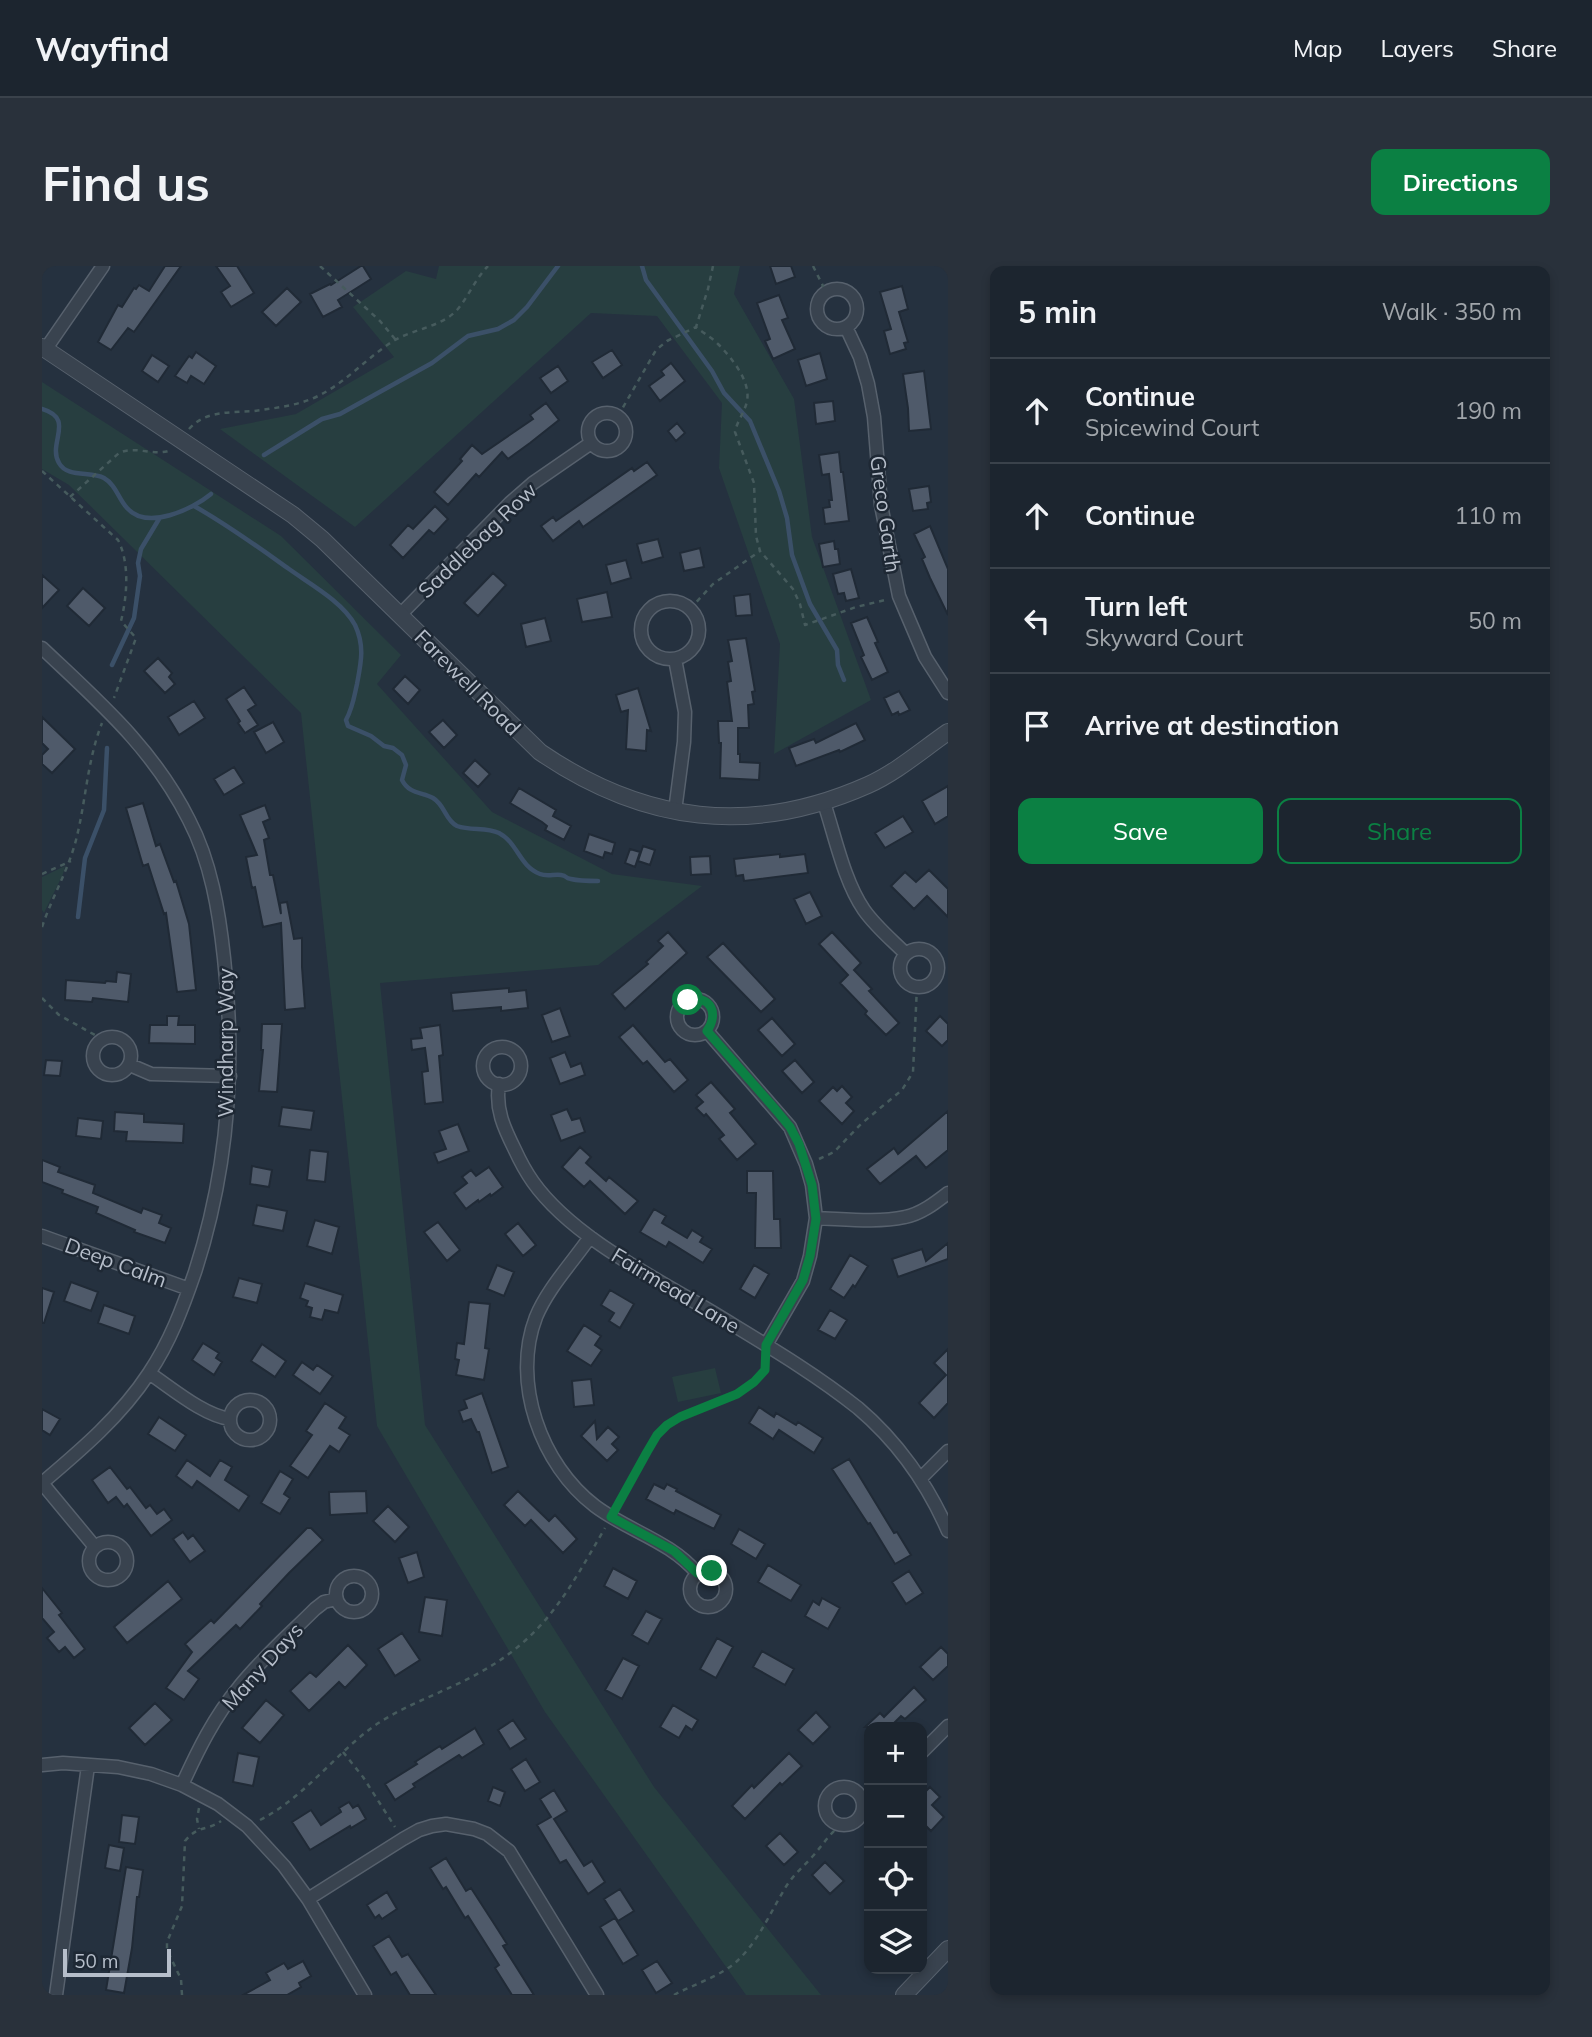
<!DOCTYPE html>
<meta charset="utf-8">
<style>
body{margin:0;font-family:Mulish,sans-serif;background:#29313b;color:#f1f3f6}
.controls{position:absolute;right:21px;bottom:21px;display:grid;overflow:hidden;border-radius:14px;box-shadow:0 4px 10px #0003}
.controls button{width:63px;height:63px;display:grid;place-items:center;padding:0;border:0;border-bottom:2px solid #3a424b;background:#1c252f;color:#f1f3f6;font:35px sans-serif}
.scale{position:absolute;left:21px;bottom:18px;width:108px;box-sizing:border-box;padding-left:7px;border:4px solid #b6beca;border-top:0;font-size:19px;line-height:24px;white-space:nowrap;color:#b6beca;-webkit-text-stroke:5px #1e2834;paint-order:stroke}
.stop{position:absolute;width:21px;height:21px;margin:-16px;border:5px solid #0b8043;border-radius:50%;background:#fff}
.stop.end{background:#0b8043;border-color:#fff;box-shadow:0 2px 7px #0008}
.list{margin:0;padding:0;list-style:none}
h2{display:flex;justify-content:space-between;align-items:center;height:91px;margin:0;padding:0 28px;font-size:30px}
h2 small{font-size:23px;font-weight:400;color:#a0a5aa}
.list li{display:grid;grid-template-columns:46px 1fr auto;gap:21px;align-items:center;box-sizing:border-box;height:105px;padding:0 28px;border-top:2px solid #3a424b}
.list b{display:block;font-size:26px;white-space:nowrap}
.list p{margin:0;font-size:23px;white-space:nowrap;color:#a0a5aa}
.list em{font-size:23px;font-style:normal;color:#a0a5aa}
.actions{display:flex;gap:14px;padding:21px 28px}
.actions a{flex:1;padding:16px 0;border:2px solid #0b8043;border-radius:14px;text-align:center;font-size:24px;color:#0b8043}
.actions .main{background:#0b8043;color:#fff}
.icon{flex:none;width:38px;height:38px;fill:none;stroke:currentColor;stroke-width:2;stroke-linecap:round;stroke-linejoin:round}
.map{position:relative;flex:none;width:906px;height:1729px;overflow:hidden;border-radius:14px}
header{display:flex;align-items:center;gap:42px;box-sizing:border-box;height:98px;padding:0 35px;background:#1c252f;border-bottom:2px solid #3a424b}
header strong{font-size:33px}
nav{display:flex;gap:38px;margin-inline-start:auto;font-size:24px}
.intro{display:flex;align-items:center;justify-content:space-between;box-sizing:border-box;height:168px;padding:0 42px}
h1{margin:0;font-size:49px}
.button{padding:18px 32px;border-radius:14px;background:#0b8043;color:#fff;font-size:24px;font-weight:700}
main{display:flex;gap:42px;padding:0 42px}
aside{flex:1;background:#1c252f;border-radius:14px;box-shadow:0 4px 10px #0003}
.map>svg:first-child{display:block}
</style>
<header>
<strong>Wayfind</strong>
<nav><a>Map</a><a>Layers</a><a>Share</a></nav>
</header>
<div class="intro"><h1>Find us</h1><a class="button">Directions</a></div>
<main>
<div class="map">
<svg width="906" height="1729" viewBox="0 0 906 1729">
<rect width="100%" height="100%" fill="#25313f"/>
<!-- green -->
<path fill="#273e40" d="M397,0H698L692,28L752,133L770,271L829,434L732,488L738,378L677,202L680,137L615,50L549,47L313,261L178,163L254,148L352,91L311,41L364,5L394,13Z
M0,116L239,270L359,389L335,418L450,546L570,608L660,620L556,699L338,717L383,1159L612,1521L779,1729H704L503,1446L335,1160L259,447L27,219L0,203Z
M23,600L21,608L2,647L0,644V611Z
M673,1102L679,1127L636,1136L630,1111Z"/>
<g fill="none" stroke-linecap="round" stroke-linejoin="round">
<!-- stream -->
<path stroke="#3b5068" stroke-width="4.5" d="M600,0L604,14L670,105L682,127L708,155L737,225L745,252L750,289L768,338L795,384L796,399L802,414
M0,143C34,153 5,177 17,197C25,212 49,205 62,212C74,219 76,232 85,242C105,265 151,243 169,228
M222,189L280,153L298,148L390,97L426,70L456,63L472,54L485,41L516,0
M152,240C186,259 216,281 247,303C268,318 301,336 313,359C323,380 319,397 315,418C312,431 311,441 304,454L306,460L329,470L342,480L351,482L360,489L364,499L360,514C367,528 380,526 391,532C403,539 403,554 415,560C429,565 444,561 457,567C476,577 477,600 498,608C505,611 512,608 519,609C526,610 522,612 529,613C537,615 547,615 556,615
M70,399L92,352L98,310L96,297L99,283L117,253
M36,651L43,592L62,544L65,482"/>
</g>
<!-- building -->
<path fill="#4f5a6a" stroke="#202a36" stroke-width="2" d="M123,0H139L92,66L86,62L69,84L56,76L76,39L80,41L92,22L94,23L97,19L107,25Z
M174,0H195L212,27L189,41L179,26L188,20Z
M319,0H321L329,13L296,34L300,41L281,51L268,28L288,18L289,19Z
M728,0H749L753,11L734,18Z
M860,20L866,43L857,46L866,76L862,77L864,83L848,88L842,65L849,63L838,26Z
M245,22L259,36L234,60L220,46Z
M737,29L746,52L740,54L753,83L731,93L723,75L728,73L715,37Z
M570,84L580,99L561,112L550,96Z
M154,86L174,100L162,118L149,110L145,117L133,110L147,90L150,92Z
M778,87L785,113L764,120L756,94Z
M110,89L127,100L116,116L100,105Z
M629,97L643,115L618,135L607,120L622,109L619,105Z
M516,100L526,115L509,127L498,112Z
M882,105L889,163L867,165L866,142L861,108Z
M791,135L793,155L774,158L772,137Z
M504,137L517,154L488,177L466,193L460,186L437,211L434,208L406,239L392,226L420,195L418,193L430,179L440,188L491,153L488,149Z
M635,157L643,167L634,175L626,165Z
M797,186L799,206H801L807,255L783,258L781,242L788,241L787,234H790L787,208L780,209L777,189Z
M605,196L615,209L541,261L537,255L511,275L499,260L511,251L514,255L590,202L592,205Z
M887,220L889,236L885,237L886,243L871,245L867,223Z
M393,240L406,253L392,268L387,264L361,292L348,279L366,259L371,263Z
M888,260L906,303V349L888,312L880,293L883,291L872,268Z
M616,273L621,291L600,297L595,278Z
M792,275L793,283H796L798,298L781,301L777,278Z
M658,282L662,301L642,305L638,287Z
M584,294L589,312L569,318L564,299Z
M809,303L817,332L804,335L802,327L796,328L791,308Z
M451,307L464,319L436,350L422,337Z
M0,309L17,324L0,342Z
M41,322L63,342L47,360L25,340Z
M565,326L570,351L540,356L535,333Z
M708,328L710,349L694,350L692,330Z
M825,351L836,376L833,377L846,406L830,414L819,391L822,389L809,357Z
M503,352L509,375L484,381L479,358Z
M704,372L713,425L710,426L712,438L706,439L707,462H696V488H698V496L718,497L717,514L678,512L679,477H677L676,455H690L685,416L689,415L686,396L690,395L686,374Z
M116,392L130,407L127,411L133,418L123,427L102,405Z
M363,410L378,424L366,438L351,423Z
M202,421L214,439L206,444L216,459L203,467L196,457L198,455L184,433Z
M596,422L609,465L605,464L604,485L584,483L586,444L579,446L574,429Z
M857,425L868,444L857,449L856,446L850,449L842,432Z
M152,435L163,452L137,469L126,451Z
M0,451L33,483L10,507L0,498V489L6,483L0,477Z
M401,454L415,469L402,482L387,466Z
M231,456L242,476L224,487L212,466Z
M814,457L823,474L798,486L797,484L754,500L747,482L772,473L774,477Z
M433,494L448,508L436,521L421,507Z
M192,501L202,517L182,529L172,513Z
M906,520V550L893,558L880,535Z
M477,522L514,544L511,550L529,560L522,574L503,564L505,560L500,556L468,537Z
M101,537L114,580L118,578L132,616L134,615L147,658L154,724L135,726L124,647L122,648L106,598L101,600L84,542Z
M223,539L228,553L221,556L227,572L222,574L228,609H231L239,648L238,637L245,636L252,673L260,672V701L263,742L243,744L239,657L221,661L213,621L210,622L204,591L215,589L198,549Z
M861,550L871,566L843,582L833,567Z
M547,568L573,577L570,588L563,586L561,592L542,585Z
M601,580L613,584L608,599L596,595Z
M588,583L598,586L593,601L583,597Z
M738,588V591L763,588L766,607L702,615L701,609L694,610L692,593Z
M668,590L669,608L649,609L648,591Z
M887,604L906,623V651L885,630L872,643L849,620L863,606L874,616Z
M768,626L780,650L764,658L752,633Z
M626,666L645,687L583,743L570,728L606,698L604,696L621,680L616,675Z
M790,666L819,697L812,704L830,723L827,725L857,757L844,769L823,748L825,745L798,717L806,709L777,678Z
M681,677L733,733L719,746L665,691Z
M75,706L89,708L86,736L51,732L50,736L23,734L24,714L63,717L64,715L74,716Z
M467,722V726L484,724L486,742L459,745V741L411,745L409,727Z
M518,742L528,770L510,776L500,749Z
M125,750H137L136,759H153V778L107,777L108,759H125Z
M898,750L906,758V774L900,780L884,765Z
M730,752L753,778L740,790L716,764Z
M220,758H240L235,826L217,825L221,784H219Z
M398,759L401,789L397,790L401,836L383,838L380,806L386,805L383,782L370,784L369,773L380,772L378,762Z
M591,759L623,796L628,793L646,814L632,826L605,795L601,798L577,771Z
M523,786L529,801L539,797L543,809L518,818L508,792Z
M4,794L20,795L18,810L2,809Z
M753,794L772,816L760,827L740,805Z
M669,816L693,843L688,847L714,878L695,894L677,873L682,869L664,848L662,850L654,842L661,836L654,829Z
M800,820L810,831L804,837L812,845L800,858L777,835L791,821L795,825Z
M240,841L272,845L269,864L237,860Z
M525,843L530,854L538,852L543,866L519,875L509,849Z
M906,845V884L884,902L874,890L838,918L825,903L852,882L856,888Z
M73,846L102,848V856L142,858L141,877L84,875L85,866L72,865Z
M36,852L61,855L59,873L34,870Z
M416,858L427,885L396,897L392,887L404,883L397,865Z
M538,881L549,891L544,897L564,915L567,911L596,935L583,948L548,915L542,921L520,901Z
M268,884L286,886L283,916L265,914Z
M0,894L18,901L16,906L53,919L51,927L99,947L101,942L120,949L117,957L129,962L123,977L92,966L93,964L54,947L56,941L20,927L21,924L0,916Z
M210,900L230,904L227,921L208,918Z
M447,901L461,921L449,930L448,928L437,936L436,934L424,943L412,927L425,917L420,911L429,904L434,910Z
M705,905H731L732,953H738L739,982H713L714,927H705Z
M215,939L245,945L241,965L211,959Z
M612,943L624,950L620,957L645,972L650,964L661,971L658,976L670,983L661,997L627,976L624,981L598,966Z
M273,954L297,961L290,988L265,980Z
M396,956L418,984L405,995L382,966Z
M476,957L494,979L481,990L463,968Z
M906,977V993L856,1011L850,993L880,983L884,995Z
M808,989L826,1000L813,1021L811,1019L802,1032L788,1023Z
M455,999L472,1006L462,1030L445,1023Z
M712,999L727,1008L713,1032L698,1023Z
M197,1012L220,1018L215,1037L191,1031Z
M29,1016L56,1026L49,1045L22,1035Z
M263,1017L301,1029L296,1047L283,1044L280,1054L268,1051L270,1042L264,1040L266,1035L258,1032Z
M0,1022L12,1026L2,1057H0Z
M568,1024L592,1038L578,1062L567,1055L572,1047L559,1039Z
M427,1036L448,1038L443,1082L447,1083L442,1114L414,1109L417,1094L413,1093L415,1077L422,1078Z
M62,1039L93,1050L87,1068L56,1057Z
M788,1044L805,1054L793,1073L776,1064Z
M542,1059L559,1070L553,1079L560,1084L549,1100L525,1085Z
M161,1077L177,1087L174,1092L180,1096L172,1109L150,1094Z
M220,1078L244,1095L233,1111L209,1095Z
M906,1083V1137L892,1152L877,1137L904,1109L892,1097Z
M260,1096L271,1104L275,1099L291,1110L278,1128L251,1109Z
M549,1113L552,1139L532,1141L530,1115Z
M440,1127L466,1201L450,1207L437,1166H435L429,1153L421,1156L417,1145L425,1142L422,1134Z
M283,1137L304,1151L297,1162L308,1169L297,1186L288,1180L266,1212L248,1200L270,1169L264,1165Z
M717,1141L732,1151L734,1147L754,1159L756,1156L781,1172L772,1187L737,1164L731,1173L707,1157Z
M0,1143L18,1153L8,1169L0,1164Z
M117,1151L144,1169L133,1185L106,1168Z
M553,1155L555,1173L566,1161L577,1171L570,1178L576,1184L565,1195L539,1170Z
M807,1193L852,1267L855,1266L869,1289L853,1298L828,1257L826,1258L790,1203Z
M145,1194L168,1210L178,1194L190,1201L183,1214L207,1230L197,1245L155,1215L150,1222L134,1210Z
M68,1201L85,1223L88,1221L104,1242L108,1239L115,1248L122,1243L130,1254L109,1270L85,1238L82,1241L74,1231L66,1237L50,1214Z
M238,1205L251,1213L242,1228L248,1232L238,1248L219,1237Z
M612,1218L622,1223L625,1218L635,1223L634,1225L679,1249L672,1263L634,1244L632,1248L604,1233Z
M324,1225L325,1247L288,1249L287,1226Z
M476,1225L507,1255L513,1249L535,1273L521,1287L489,1254L483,1260L462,1239Z
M346,1240L367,1261L353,1276L331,1255Z
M265,1262H269L281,1274L247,1307L218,1338L220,1340L198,1363L194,1359L146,1405L157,1413L142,1434L124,1422L150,1386L143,1378L169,1354L172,1357Z
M697,1263L723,1278L714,1293L689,1278Z
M141,1266L146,1273L151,1269L163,1285L148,1296L131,1273Z
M375,1286L382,1311L366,1317L357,1292Z
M726,1299L759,1319L749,1335L716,1316Z
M571,1302L595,1315L586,1333L562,1320Z
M867,1305L881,1327L864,1338L850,1316Z
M126,1315L140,1333L85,1377L72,1361Z
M0,1322L20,1347L17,1349L43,1383L32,1392L23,1381L17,1386L5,1372L12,1366L0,1352Z
M383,1331L405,1334L400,1370L377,1366Z
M780,1332L798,1342L786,1363L763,1350L771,1335L777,1339Z
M604,1345L620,1353L606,1378L590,1369Z
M360,1367L378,1394L353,1410L336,1383Z
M675,1372L691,1381L674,1412L658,1403Z
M306,1379L325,1399L303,1422L297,1416L267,1445L248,1425L268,1406L274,1411Z
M899,1381L906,1388V1400L891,1414L878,1401Z
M720,1385L752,1403L743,1419L711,1401Z
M581,1392L597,1400L580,1433L563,1424Z
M872,1421L884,1434L863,1453L859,1450L850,1459L852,1461H823L838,1447L842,1451Z
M224,1434L242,1449L218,1477L200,1462Z
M113,1437L130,1454L103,1479L87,1462Z
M631,1439L656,1454L650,1464L644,1460L637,1472L618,1461Z
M774,1446L788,1461L771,1478L756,1464Z
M471,1454L484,1473L468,1483L456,1464Z
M433,1462L442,1478L420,1492L417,1489L371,1518L373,1521L353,1534L343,1518L375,1498L373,1496L398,1480L400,1483Z
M196,1487L217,1491L211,1520L191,1516Z
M747,1487L760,1500L740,1519L738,1517L703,1553L690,1540L710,1519L712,1522Z
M484,1493L498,1516L483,1525L469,1503Z
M451,1521L463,1526L458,1540L446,1535Z
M888,1521L898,1531L890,1539L902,1551L889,1565L880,1556V1529Z
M512,1524L525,1545L512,1553L542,1600L550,1595L563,1616L546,1628L524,1594L518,1597L495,1559L509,1551L498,1533Z
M307,1536L311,1542L316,1539L324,1553L309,1562L308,1560L268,1584L250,1556L269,1544L279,1559L299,1546L297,1542Z
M80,1549L97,1551L93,1578L77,1576Z
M738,1567L756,1586L742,1599L724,1580Z
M67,1579L82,1582L78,1605L63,1602Z
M404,1592L424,1625L429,1622L451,1656L465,1678L461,1680L492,1729H470L453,1702L457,1699L426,1650L423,1652L404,1621L401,1623L388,1602Z
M783,1596L802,1615L788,1628L770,1609Z
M84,1601L101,1604L97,1631H95L90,1682L82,1727L64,1724Z
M578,1623L592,1645L576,1655L562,1633Z
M345,1626L355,1643L340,1653L337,1649L333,1652L325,1639Z
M573,1652L596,1689L581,1698L558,1661Z
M347,1670L360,1691L366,1688L394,1729H368L354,1706L349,1709L331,1680Z
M261,1695L269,1710L257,1717L259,1721L245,1729H201L228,1714L224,1707L242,1697L246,1703Z
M615,1695L630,1717L614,1727L600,1704Z"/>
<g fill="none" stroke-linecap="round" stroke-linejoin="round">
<defs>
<path id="minor" d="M775 43a20 20 0 1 1 40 0a20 20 0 1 1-40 0Z
M804,61L818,91L826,118L832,151L839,239L857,330L883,391L906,427
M3,84L61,0
M546 166a19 19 0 1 1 38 0a19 19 0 1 1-38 0Z
M599 364a29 29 0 1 1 58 0a29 29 0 1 1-58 0Z
M358,349L468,237L491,217L549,177
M0,382C57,436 111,482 147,554C169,596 177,645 182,692C194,798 186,904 153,1006C141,1041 128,1076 107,1107C79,1150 39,1184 0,1217L53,1281
M633,393L643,446L642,476L633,545
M782,537C793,570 802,615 822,644C834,661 850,674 864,688
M858 702a19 19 0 1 1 38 0a19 19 0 1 1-38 0Z
M635 751a18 18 0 1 1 36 0a18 18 0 1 1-36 0Z
M665,765L748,861L764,898L770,919L774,952L768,990L761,1015L724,1079
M51 790a19 19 0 1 1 38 0a19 19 0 1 1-38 0Z
M441 800a19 19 0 1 1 38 0a19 19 0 1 1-38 0Z
M88,799L109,808L188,810
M457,818C453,843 462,862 473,884C478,895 484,906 491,916C530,971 613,1012 670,1046C719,1076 771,1106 816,1142C855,1175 886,1219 906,1265
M774,952C803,953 835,957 863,951C879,948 893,937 906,927
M0,970L147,1023
M548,971C530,997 506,1022 494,1051C469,1116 499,1199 553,1240C586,1265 628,1275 655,1307
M107,1107C131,1123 161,1149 188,1153
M188 1154a20 20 0 1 1 40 0a20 20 0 1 1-40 0Z
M878,1213L906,1185
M47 1295a19 19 0 1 1 38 0a19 19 0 1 1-38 0Z
M648 1323a18 18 0 1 1 36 0a18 18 0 1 1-36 0Z
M294 1328a18 18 0 1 1 36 0a18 18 0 1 1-36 0Z
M880,1486L906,1460
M0,1499L21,1497L76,1501L109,1508L140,1519L176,1538L205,1560L242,1600L266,1633L323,1729
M140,1519C156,1484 172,1451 197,1421C219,1393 248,1368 273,1343L282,1336L294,1333
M783 1540a19 19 0 1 1 38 0a19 19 0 1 1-38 0Z
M266,1633L361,1573L377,1564L390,1560L404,1558L432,1563L445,1568L467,1585L555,1729
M14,1729L46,1500"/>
<path id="tertiary" d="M0,81L251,249L280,273L498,486C602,557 709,571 826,519C855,506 880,484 906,466
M862,1729L906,1683"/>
</defs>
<!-- minor casing -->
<use href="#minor" stroke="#57616d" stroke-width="15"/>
<!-- tertiary casing -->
<use href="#tertiary" stroke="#57616d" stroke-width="18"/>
<!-- path -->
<path stroke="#465b5d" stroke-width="2.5" stroke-dasharray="5 5" stroke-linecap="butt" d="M278,0L338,55L353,73
M671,0L666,23L654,61C661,67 669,71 676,78C689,91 709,115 705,135C703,146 695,155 693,166L712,217L714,270L718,285L751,323L758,338L763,359L814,341L843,334
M771,0L784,26
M576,150L614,84L625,75L654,61
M147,163C164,144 188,147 212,145C233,142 254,140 274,131C304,117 325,91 353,74C372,63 399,61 415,44C427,30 433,13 446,0
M0,205L76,274C88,297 85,331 79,355L94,372L72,432
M28,231L77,187C93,179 112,191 129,184
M648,343L671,318L718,285
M0,608L29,595
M0,661C10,631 26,605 34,574C44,535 45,495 60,457
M0,732L17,749L60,773
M777,893L792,886L819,858L860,824L871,806L875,720
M575,1240C589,1216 604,1176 626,1159C653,1138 691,1137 716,1111C717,1110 722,1105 723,1103C724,1100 723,1096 723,1092
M301,1486L321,1511L353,1561
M157,1542L155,1553L157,1563
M218,1554C263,1531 292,1489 332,1460C364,1438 403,1426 437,1407C504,1370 526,1325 563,1262
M140,1729L139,1713L125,1684V1676L140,1640L143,1575C156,1559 165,1565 179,1555
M632,1729C652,1718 677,1711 694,1696C716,1676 727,1649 742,1624C749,1611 760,1602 770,1591C780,1580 787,1568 799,1559"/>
<!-- minor -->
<use href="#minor" stroke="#39434f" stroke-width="12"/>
<!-- tertiary -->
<use href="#tertiary" stroke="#39434f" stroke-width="16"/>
</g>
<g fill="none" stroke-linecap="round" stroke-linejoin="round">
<!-- route -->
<path stroke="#0b8043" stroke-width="9" d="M646,734C669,729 677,747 665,765L734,844L748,861L757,878L770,919L774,953L768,990L761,1014L724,1079L723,1104L712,1116L695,1128L638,1151L625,1159L615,1169L605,1186L569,1251L632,1285L655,1307L663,1304L670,1305"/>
</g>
<g text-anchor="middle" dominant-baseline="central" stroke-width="5" stroke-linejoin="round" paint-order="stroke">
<!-- street labels -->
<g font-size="21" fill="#b6beca" stroke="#1e2834">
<text transform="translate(844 248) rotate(82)">Greco Garth</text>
<text transform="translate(435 274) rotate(-44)">Saddlebag Row</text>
<text transform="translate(426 416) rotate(45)">Farewell Road</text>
<text transform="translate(183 777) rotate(-90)">Windharp Way</text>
<text transform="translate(74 996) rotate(20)">Deep Calm</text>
<text transform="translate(634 1024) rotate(31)">Fairmead Lane</text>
<text transform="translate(220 1400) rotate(-48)">Many Days</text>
</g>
</g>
</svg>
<div class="controls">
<button>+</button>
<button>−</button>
<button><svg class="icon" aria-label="locate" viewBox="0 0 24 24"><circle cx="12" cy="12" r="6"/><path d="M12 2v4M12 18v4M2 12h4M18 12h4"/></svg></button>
<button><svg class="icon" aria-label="layers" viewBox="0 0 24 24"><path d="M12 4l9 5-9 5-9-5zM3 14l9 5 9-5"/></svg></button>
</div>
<div class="scale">50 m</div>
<div class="stop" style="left:646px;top:734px"></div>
<div class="stop end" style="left:670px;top:1305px"></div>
</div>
<aside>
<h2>5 min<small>Walk · 350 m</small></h2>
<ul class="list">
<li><svg class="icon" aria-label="ahead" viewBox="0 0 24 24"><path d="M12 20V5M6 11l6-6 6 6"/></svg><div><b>Continue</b><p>Spicewind Court</p></div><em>190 m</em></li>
<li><svg class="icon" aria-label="ahead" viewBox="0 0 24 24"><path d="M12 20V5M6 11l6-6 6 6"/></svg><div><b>Continue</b></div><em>110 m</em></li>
<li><svg class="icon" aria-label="left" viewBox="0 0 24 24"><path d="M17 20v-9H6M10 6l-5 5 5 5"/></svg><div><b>Turn left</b><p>Skyward Court</p></div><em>50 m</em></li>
<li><svg class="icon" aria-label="arrive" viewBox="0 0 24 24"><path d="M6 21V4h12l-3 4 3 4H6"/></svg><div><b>Arrive at destination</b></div></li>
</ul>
<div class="actions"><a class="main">Save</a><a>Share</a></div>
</aside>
</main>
